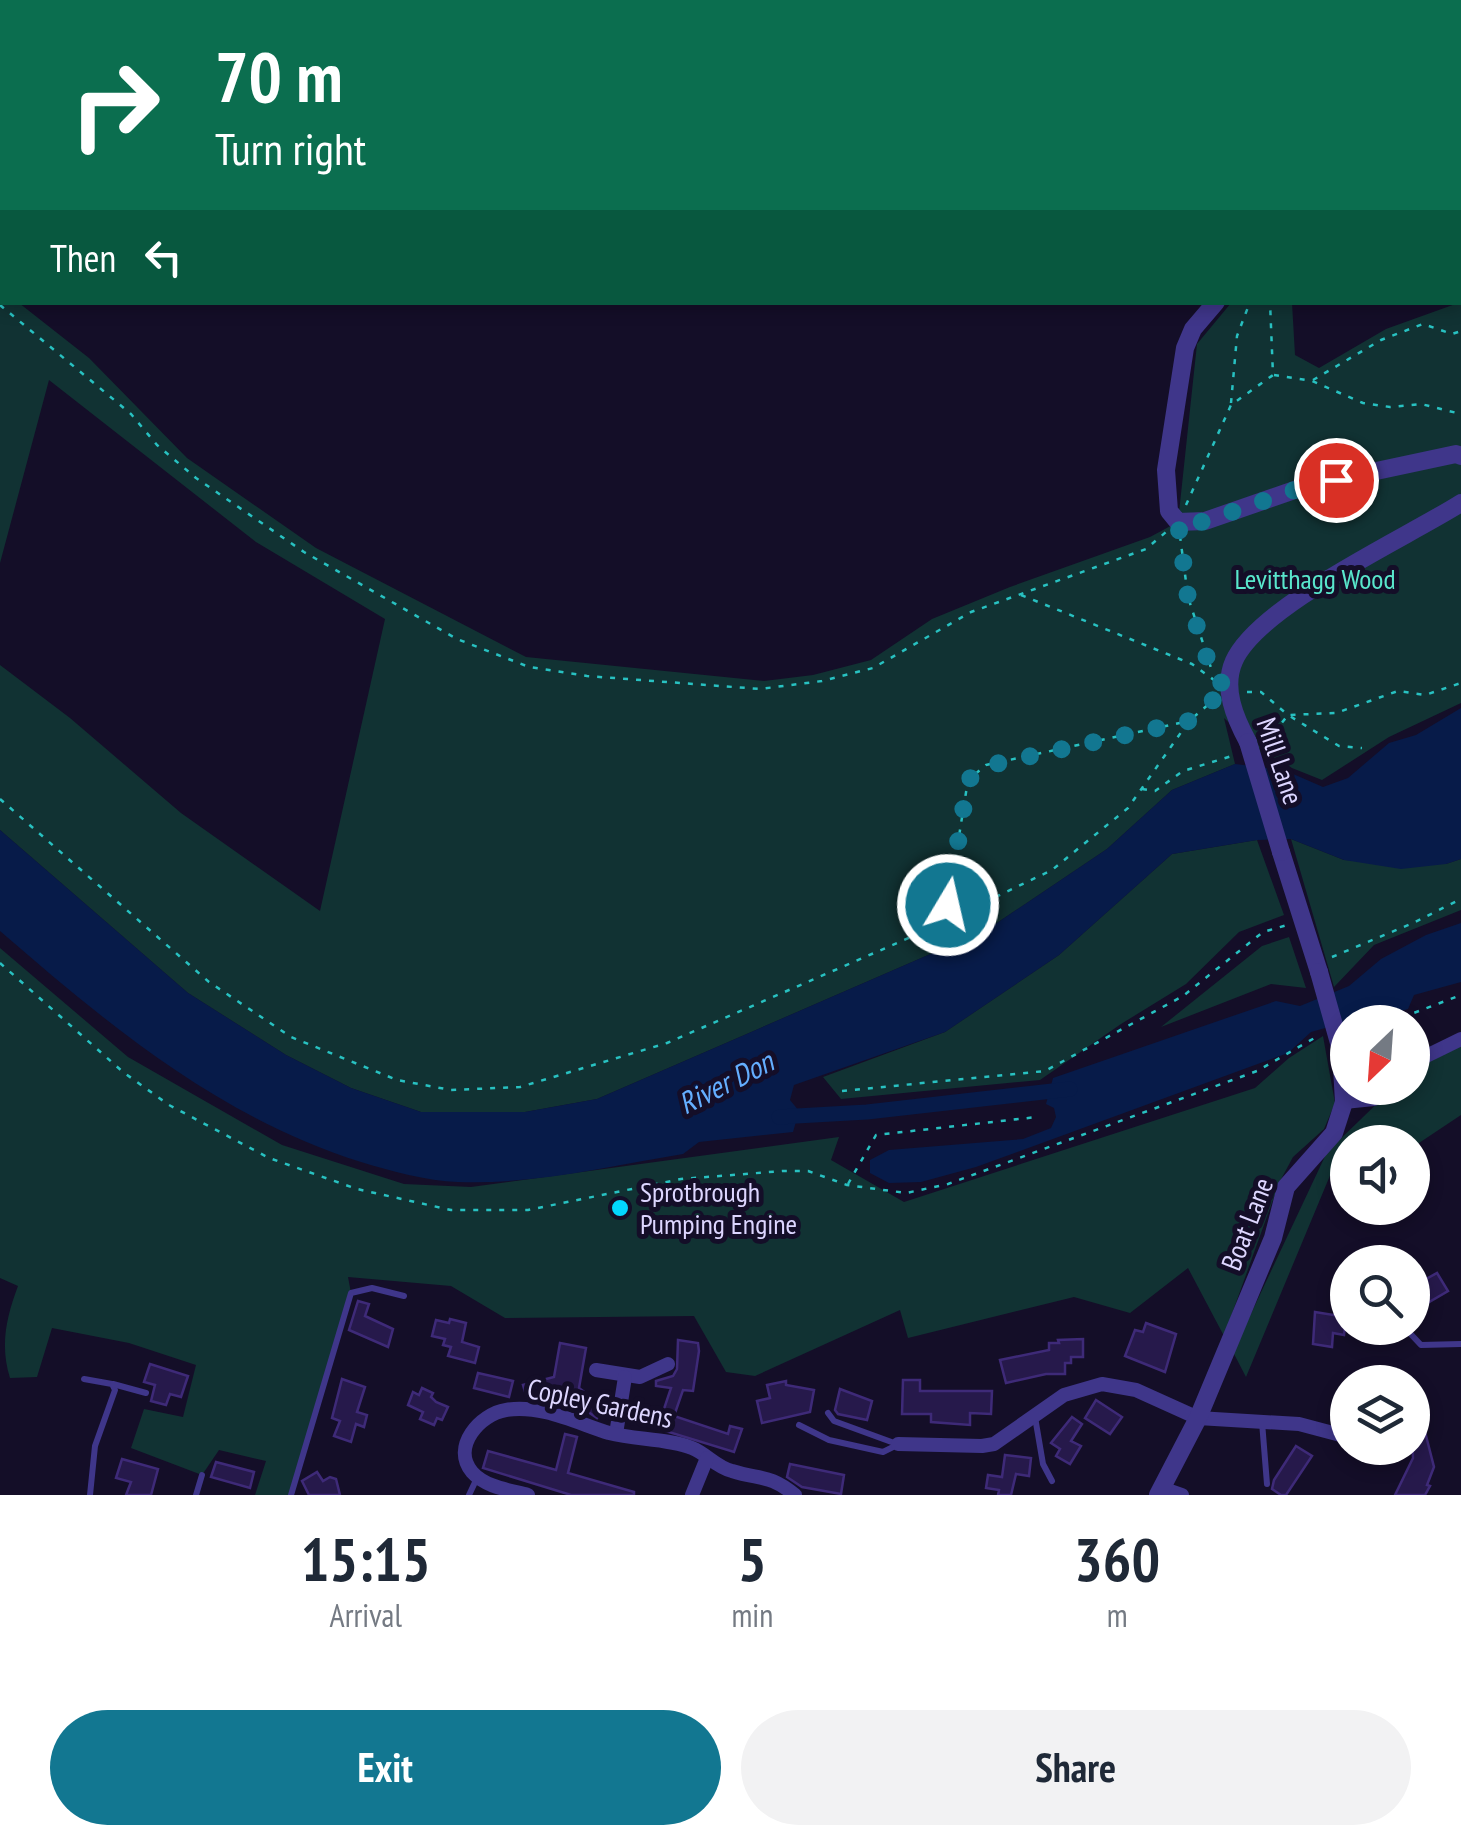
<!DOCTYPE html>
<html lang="en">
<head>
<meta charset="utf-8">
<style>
	:root { --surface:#fff; --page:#f2f2f3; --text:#1f2937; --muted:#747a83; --accent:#127791 }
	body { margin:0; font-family:"PT Sans Narrow",sans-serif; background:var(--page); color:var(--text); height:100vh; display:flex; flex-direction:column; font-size:38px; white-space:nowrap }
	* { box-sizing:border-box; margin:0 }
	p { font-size:32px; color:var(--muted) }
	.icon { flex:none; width:55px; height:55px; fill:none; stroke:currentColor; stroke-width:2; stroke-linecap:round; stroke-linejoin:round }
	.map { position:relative; height:1495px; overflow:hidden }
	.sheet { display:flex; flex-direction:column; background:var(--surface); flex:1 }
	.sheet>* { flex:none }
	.top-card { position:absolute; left:0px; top:0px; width:1462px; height:305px; box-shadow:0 5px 15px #0003; background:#0b6e4f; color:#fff; overflow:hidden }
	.needle { width:65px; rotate:205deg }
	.fabs { position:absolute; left:1330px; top:1005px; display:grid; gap:20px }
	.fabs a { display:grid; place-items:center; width:100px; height:100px; border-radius:50%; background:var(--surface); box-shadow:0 5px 15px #0003; font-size:50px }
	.pin { position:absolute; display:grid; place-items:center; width:85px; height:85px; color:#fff; margin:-42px; border:5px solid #fff; border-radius:50%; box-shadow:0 2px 10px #0007 }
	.me { position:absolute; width:110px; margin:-55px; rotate:9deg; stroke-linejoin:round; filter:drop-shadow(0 0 8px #0008) }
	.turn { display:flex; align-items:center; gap:35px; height:210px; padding:0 50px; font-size:45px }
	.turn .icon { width:130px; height:130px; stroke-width:2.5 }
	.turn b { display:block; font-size:70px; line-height:85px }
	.then { display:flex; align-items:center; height:95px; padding:0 50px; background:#0003; gap:20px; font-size:38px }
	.eta { display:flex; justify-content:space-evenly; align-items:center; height:170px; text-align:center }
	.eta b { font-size:60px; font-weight:700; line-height:70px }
	.button { display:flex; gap:20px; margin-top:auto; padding:20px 50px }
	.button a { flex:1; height:115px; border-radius:60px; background:var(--accent); color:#fff; font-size:40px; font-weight:700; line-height:115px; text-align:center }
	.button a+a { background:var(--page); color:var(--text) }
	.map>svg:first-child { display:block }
</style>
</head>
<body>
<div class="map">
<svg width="1461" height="1495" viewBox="0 0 1461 1495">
	<rect width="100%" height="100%" fill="#140e28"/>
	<g fill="#113233">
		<polygon points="0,287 2,302 19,303 89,358 187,458 316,548 526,657 764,681 813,675 871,660 932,619 1010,587 1150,537 1178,522 1197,344 1231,303 1292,303 1295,355 1319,368 1386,329 1461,302 1461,703 1389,737 1322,780 1267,758 1224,718 1235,764 1172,790 1107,849 988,929 597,1099 525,1112 421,1112 351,1088 286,1055 188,993 0,830 0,665 70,718 181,813 320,911 385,619 256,542 49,380 0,563"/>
		<polygon points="1291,839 1344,860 1446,864 1461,859 1461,910 1374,945 1334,987"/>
		<polygon points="1257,840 1284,915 1239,932 1186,984 1121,1024 1040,1080 841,1099 823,1077 945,1032 1059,955 1172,854"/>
		<polygon points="1289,937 1306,988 1271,984 1161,1027 1262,946"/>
		<path d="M0 948 128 1057 282 1145 404 1184 471 1187 839 1137 831 1160 904 1202 1255 1088 1289 1058 1323 1036 1335 1103 1324 1129 1293 1157 1279 1183 1224 1336 1188 1268 1130 1313 1074 1297 908 1338 900 1310 755 1376 726 1372 694 1316 505 1318 451 1286 348 1277 351 1293 291 1495H255L266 1461 219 1450 202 1475 131 1448 144 1409 183 1417 196 1365 129 1343 52 1328 37 1377 10 1378C0 1346 6 1318 18 1286L0 1278Z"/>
		<polygon points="1461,1044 1461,1115 1413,1147 1412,1142 1348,1142 1347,1156 1339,1154 1246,1377 1233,1352 1327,1152 1393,1088 1412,1088 1413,1068"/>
	</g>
	<g fill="#071b49">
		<path d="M1461 708V859L1446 864 1401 869 1344 860 1291 839 1257 840 1172 854 1059 955 945 1032 794 1085 790 1100 799 1111 793 1132 699 1142 683 1154C610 1166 533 1185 458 1182 426 1181 391 1171 361 1162 219 1117 111 1027 0 931V830L188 993 286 1055 351 1088 421 1112H525L597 1099 988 929 1107 849 1172 790 1235 764 1284 770 1323 787 1348 778 1389 743 1416 735Z"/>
		<polygon points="1461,923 1461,982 1414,995 1408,1009 1364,1022 1350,1021 1311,1032 1288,1053 976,1167 921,1182 889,1183 870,1173 870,1160 889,1150 1023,1139 1051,1128 1056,1117 1054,1108 1046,1104 1053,1078 1276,1001 1300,1006 1349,986 1381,959 1426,935"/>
	</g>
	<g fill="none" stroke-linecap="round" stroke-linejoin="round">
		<polyline stroke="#071b49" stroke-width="15" points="779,1117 867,1112 1070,1089"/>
	</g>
	<g fill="#26194b" stroke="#3e2a78" stroke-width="2.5">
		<polygon points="1437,1273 1448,1291 1412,1312 1412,1287"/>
		<polygon points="358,1301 369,1304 365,1316 393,1329 388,1347 349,1330"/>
		<polygon points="1315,1312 1346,1317 1344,1335 1333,1333 1332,1347 1313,1344"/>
		<polygon points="450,1319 466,1323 462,1342 479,1347 475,1363 448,1356 451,1347 443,1345 445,1339 432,1336 436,1320 449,1323"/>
		<polygon points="1146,1323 1176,1334 1165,1372 1125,1356 1135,1330 1143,1332"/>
		<polygon points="1083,1339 1083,1357 1071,1357 1071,1363 1065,1363 1065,1374 1046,1374 1006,1383 1000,1360 1049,1350 1049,1343 1059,1343 1058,1340"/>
		<polygon points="678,1340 698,1343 699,1351 693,1391 683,1390 674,1416 728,1434 730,1426 742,1429 734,1452 636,1422 640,1406 663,1412 671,1388 656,1386 656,1381 673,1376 677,1369"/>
		<polygon points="560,1343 586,1348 579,1388 605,1407 597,1418 572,1401 553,1397 541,1401 527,1399 523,1385 554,1377"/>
		<polygon points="150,1364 188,1376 181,1397 170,1394 166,1405 151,1401 155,1385 144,1382"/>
		<polygon points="478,1373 513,1381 509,1397 474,1388"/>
		<polygon points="342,1379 365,1387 357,1412 367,1415 364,1427 356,1424 351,1442 334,1436 340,1421 332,1418"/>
		<polygon points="903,1380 920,1380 920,1391 992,1391 991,1414 970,1413 970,1425 931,1422 931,1414 902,1414"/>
		<polygon points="786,1381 786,1385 814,1390 810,1412 762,1423 757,1401 770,1398 767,1385"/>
		<polygon points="422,1388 433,1393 431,1397 436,1402 448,1407 442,1420 437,1418 434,1425 420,1419 423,1412 408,1405 413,1392 419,1395"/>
		<polygon points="840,1389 872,1401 867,1420 838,1414 835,1410"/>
		<polygon points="1096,1400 1122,1417 1110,1434 1085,1418"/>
		<polygon points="1072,1417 1082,1424 1071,1441 1081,1446 1070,1464 1056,1456 1060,1449 1051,1443"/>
		<polygon points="1423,1424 1434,1467 1427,1485 1430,1486 1425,1495 1395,1495 1413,1458 1412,1427"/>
		<polygon points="565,1434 577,1437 568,1473 634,1492 634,1495 571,1495 483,1468 488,1451 556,1470"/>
		<polygon points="1296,1446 1312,1456 1286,1495 1281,1495 1272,1489 1274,1480"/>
		<polygon points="1005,1455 1031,1458 1029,1476 1016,1474 1011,1495 998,1495 999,1490 986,1488 988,1475 1002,1477"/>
		<polygon points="122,1459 158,1469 151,1495 126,1495 131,1482 116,1478"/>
		<polygon points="216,1462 254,1472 250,1488 211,1477"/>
		<polygon points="790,1464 844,1475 841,1494 802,1487 787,1477"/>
		<polygon points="317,1472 323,1481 330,1477 336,1479 340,1495 309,1495 302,1481"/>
	</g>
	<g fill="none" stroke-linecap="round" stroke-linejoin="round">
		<g stroke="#28c1c1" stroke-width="2.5" stroke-dasharray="5 8" stroke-linecap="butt">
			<polyline points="0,305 131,414 157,445 196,478 304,552 457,639 529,667 587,676 760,689 822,681 873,668 971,612 1146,549 1166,532"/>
			<polyline points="1274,375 1312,381 1363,403 1390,407 1421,404 1461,414"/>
			<polyline points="1313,380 1381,340 1423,324 1452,334 1461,331"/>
			<polyline points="1231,403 1237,336 1250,302"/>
			<polyline points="1186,505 1231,405 1273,375 1270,302"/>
			<polyline points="1180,536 1188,597 1213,674"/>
			<polyline points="1021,595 1192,664 1214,680"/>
			<polyline points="1247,692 1261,692 1288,715 1336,713 1398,691 1425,695 1461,683"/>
			<polyline points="1266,743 1288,715 1339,746 1362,748"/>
			<polyline points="1142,789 1155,791 1183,771 1235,755"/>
			<polyline points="0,799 209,982 291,1037 397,1080 451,1090 520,1087 667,1043 934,927 948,905 968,780 986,765 1189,721"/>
			<polyline points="937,925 1052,870 1128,808 1189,721 1216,698"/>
			<polyline points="1332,957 1413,923 1461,899"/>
			<polyline points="0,963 123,1072 169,1105 269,1158 357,1189 451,1210 528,1210 681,1179 783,1171 808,1171 847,1185 906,1193 948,1184 1257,1071 1318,1036"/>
			<polyline points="1390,1022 1461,995"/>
			<polyline points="842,1091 1045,1071 1183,996 1263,932 1287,925"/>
			<polyline points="848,1184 876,1135 1037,1117"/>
		</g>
		<g stroke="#3f368a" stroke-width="6">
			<polyline points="1405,1328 1421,1345 1461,1344"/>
			<polyline points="84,1379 112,1384 115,1390 95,1446 90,1495"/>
			<polyline points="113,1384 146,1393"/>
			<polyline points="828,1413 834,1421 897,1444"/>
			<polyline points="1035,1417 1043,1464 1052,1481"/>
			<polyline points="1262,1422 1267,1484"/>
			<polyline points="799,1425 829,1440 883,1452 897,1445"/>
			<polyline points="196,1495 202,1475"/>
			<polyline points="291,1495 351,1293 372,1288 404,1296"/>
			<polyline points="469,1495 477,1478"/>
		</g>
		<g stroke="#3f368a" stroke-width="14">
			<polyline points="1412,1063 1461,1039"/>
			<polyline points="1344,1102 1374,1099 1384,1088"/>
			<polyline points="596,1370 640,1377 668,1364"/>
			<polyline points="616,1434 625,1377"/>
			<polyline points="898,1444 982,1446 994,1444 1064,1395 1102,1384 1136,1390 1198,1418 1299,1424 1348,1437"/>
			<polyline points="1162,1488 1182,1495"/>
			<path d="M528 1495C509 1490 485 1487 472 1472 451 1447 480 1414 506 1410 540 1404 577 1423 609 1433 636 1440 667 1438 692 1448 707 1454 716 1467 732 1471 761 1480 769 1474 795 1495"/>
			<polyline points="692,1495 707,1458"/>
		</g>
		<g stroke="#3f368a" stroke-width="18">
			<polyline points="1307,2 1308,0"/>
			<polyline points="1216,302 1193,329 1185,348 1166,470 1169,511 1178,522 1205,521 1306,486 1456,454 1461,456"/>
			<path d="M1248 742C1235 718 1222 688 1234 661 1259 605 1406 538 1461 503"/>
			<polyline points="1281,852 1319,972"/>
			<polyline points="1158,1495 1198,1418 1273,1238 1286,1187 1334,1133 1344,1102 1341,1050"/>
		</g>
		<g stroke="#3f368a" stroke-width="18">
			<polyline points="1248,742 1281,852"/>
			<polyline points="1319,972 1341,1050"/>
		</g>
	</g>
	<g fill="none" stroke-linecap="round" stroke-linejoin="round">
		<polyline stroke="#127791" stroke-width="18" stroke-dasharray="0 32.4" points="948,905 968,780 986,766 1189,721 1220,694 1229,691 1228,685 1214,680 1188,598 1178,522 1189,524 1206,521 1306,486 1336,480"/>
	</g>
	<circle fill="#02d6ff" stroke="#140e28" stroke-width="4" cx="620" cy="1208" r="10"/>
	<g text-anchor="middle" stroke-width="10" stroke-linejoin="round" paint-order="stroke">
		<g font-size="28" fill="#59e7cc" stroke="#140e28">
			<text x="1315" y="589">Levitthagg Wood</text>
		</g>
		<g font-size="28" fill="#ddd6ff" stroke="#140e28">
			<text transform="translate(1280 761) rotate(71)" y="10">Mill Lane</text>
			<text transform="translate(1247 1224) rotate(-69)" y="10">Boat Lane</text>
			<text transform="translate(600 1403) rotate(12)" y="10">Copley Gardens</text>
		</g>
		<g font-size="28" fill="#ddd6ff" stroke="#140e28" text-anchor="start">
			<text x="640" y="1202">Sprotbrough<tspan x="640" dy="32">Pumping Engine</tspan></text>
		</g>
		<g font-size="30" font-style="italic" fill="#64aeff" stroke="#140e28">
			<text transform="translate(726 1083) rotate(-27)" y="10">River Don</text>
		</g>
	</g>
</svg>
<div class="fabs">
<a><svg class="needle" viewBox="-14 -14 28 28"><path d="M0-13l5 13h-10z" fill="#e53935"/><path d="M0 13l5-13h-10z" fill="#747a83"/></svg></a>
<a><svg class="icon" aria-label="sound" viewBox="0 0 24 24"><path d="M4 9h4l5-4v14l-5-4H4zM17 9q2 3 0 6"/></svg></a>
<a><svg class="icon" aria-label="search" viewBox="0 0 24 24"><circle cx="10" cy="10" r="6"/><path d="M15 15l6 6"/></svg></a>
<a><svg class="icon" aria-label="layers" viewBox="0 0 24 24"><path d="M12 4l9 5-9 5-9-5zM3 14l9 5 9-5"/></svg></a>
</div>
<div class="pin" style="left:1336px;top:480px;background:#d93025"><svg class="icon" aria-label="arrive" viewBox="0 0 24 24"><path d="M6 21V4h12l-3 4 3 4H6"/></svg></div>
<svg class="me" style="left:948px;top:905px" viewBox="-20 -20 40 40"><circle r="17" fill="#127791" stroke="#fff" stroke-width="3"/><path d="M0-11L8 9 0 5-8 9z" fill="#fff"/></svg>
<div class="top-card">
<div class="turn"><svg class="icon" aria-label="right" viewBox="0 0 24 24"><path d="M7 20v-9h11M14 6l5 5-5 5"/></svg><div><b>70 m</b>Turn right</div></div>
<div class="then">Then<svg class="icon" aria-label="left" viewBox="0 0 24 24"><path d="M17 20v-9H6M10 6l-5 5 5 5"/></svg></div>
</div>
</div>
<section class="sheet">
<div class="eta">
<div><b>15:15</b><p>Arrival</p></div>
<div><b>5</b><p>min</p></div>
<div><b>360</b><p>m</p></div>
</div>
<div class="button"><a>Exit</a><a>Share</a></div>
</section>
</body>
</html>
